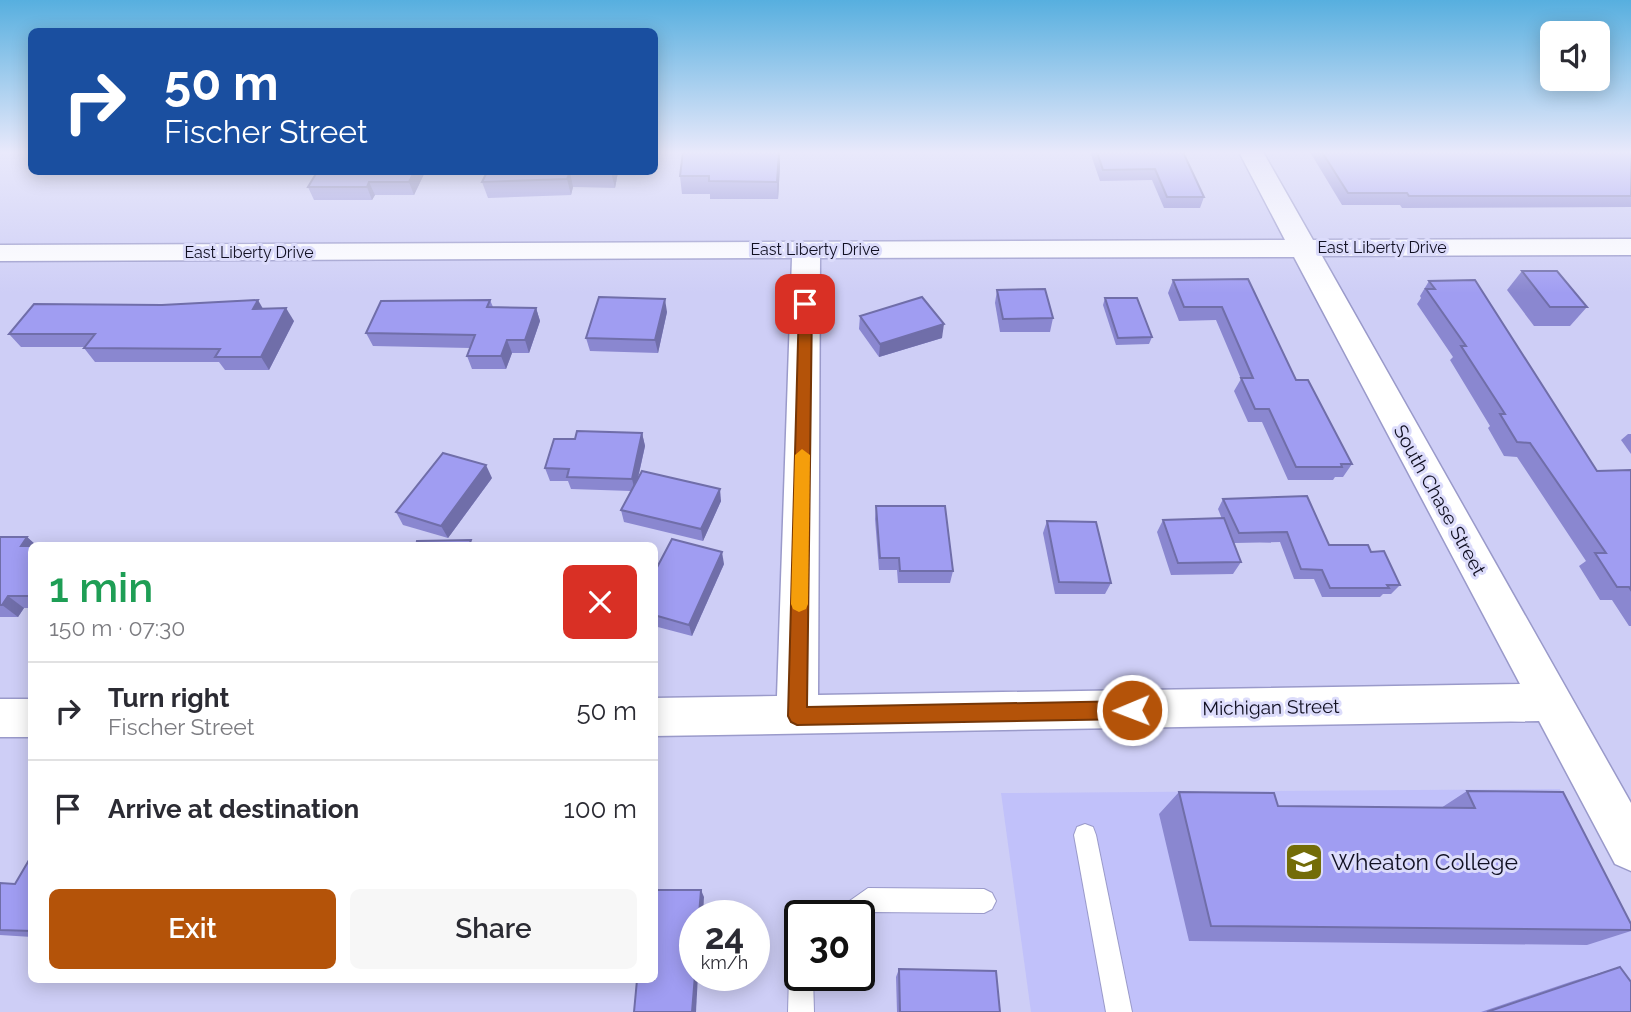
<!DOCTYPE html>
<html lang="en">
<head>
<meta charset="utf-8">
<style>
	:root { --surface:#fff; --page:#f7f7f7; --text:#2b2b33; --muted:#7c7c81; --line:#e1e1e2; --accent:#b45309 }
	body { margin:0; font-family:Raleway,sans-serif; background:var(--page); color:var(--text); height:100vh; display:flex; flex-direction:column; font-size:26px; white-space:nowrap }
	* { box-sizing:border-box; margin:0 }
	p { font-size:23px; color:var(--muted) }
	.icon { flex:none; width:38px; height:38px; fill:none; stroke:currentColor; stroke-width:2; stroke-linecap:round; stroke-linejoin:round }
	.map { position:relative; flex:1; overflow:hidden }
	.side { position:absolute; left:28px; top:542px; width:630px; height:441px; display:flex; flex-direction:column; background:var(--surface); border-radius:10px; box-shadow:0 4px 18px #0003 }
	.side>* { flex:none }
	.hud { position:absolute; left:28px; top:28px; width:630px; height:147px; border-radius:10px; box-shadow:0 4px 18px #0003; background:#1a4fa0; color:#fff; overflow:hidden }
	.buttons { position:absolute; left:1540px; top:21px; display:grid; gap:14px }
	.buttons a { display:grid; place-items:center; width:70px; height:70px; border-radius:10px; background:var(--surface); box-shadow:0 4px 18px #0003; font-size:35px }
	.speed { position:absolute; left:679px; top:900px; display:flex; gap:14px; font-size:35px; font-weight:700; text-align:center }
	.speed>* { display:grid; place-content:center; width:91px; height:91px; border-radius:50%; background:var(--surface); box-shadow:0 4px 18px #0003; line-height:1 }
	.speed small { font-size:18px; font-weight:400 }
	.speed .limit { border:4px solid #111; border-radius:10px; background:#fff; color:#111 }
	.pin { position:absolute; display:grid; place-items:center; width:60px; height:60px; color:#fff; margin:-30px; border-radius:14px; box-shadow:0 4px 10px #0006 }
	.me { position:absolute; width:77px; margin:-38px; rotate:269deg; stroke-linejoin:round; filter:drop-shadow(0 0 5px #0008) }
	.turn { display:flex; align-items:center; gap:24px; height:147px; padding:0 21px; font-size:32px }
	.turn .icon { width:91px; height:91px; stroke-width:2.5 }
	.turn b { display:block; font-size:49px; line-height:60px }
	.round { display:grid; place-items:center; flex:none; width:74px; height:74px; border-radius:10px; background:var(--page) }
	.headline { display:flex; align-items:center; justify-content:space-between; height:119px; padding:0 21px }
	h1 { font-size:42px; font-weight:600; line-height:52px; color:#1e9e55 }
	.action { display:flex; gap:14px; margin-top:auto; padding:14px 21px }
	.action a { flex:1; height:80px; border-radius:10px; background:var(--accent); color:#fff; font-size:28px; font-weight:600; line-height:80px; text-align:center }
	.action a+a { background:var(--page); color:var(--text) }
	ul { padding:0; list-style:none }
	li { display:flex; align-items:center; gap:21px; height:98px; padding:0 21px; border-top:2px solid var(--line) }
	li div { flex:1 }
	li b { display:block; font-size:26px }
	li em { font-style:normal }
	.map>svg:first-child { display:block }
</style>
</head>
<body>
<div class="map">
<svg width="1631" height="1012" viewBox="0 0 1631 1012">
	<rect width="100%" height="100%" fill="#cecef6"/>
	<polygon fill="#c1c1fa" points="1560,789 1631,930 1631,1012 1031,1012 1001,793"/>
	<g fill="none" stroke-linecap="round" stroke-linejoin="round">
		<defs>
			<g id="lane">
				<polygon points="1085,824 1093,827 1096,835 1132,1012 1106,1012 1074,835 1077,827"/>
				<polygon points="868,888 984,889 992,893 996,901 992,909 984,913 872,912 859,922 859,915 837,915 841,907"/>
				<polygon points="800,963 800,975 813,975 814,1012 788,1012 789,975 792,966"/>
			</g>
			<g id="street">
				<path d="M1239 152H1263L1313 240 1631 239V255L1322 256 1631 803V871L1615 864 1539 721 654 736V698L777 696 792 258 0 261V245L1285 240ZM1294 257 1520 684 818 695 820 258Z"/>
				<rect x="0" y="699" width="32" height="38"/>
			</g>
		</defs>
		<use href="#lane" stroke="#9a9aca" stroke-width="2"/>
		<use href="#street" stroke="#9a9aca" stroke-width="3"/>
		<use href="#lane" fill="#fff" fill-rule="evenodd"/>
		<use href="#street" fill="#fff" fill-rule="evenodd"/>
	</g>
	<g fill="#8a87d0">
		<polygon points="1090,152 1183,152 1204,197 1200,208 1164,208 1152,180 1100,181"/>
		<polygon points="1310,152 1631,152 1631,207 1402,208 1400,205 1342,205"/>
		<polygon points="780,166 778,199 710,199 710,194 682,194 680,176"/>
		<polygon points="317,172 425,172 414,195 375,195 372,200 314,200 308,187"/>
		<polygon points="487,172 618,172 615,188 573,187 571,195 488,198 482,182"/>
		<polygon points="1522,271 1587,307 1570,326 1534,326 1507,290"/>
		<polygon points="1248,279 1296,380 1352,464 1343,477 1335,477 1333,480 1288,480 1262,422 1248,422 1234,391 1241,379 1216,320 1179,321 1168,293 1173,280"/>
		<polygon points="1429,281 1597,471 1631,470 1631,626 1629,626 1612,600 1600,600 1579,566 1586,561 1517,457 1504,456 1488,428 1490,426 1450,360 1453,357 1417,304 1421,298 1420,296"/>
		<polygon points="997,290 1053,318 1050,332 1000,332 995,303"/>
		<polygon points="1105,298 1152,337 1149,344 1116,345 1103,305"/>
		<polygon points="490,300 493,307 536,308 540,321 529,353 512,353 506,369 472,369 467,356 470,348 373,346 366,333"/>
		<polygon points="263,309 294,321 269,370 225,370 219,362 95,362 84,348 85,347 21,347 9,334"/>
		<polygon points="667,312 658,353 590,351 586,338"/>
		<polygon points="860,316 942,338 879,357 859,329"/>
		<polygon points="642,433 645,446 638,478 721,501 703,541 624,522 621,510 631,491 571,489 568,481 550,481 545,468 575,439"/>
		<polygon points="1628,434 1631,434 1631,454 1621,440"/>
		<polygon points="492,478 448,538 403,525 396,512"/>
		<polygon points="1223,499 1329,545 1371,552 1400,585 1391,594 1383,594 1380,597 1322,597 1314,579 1294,579 1280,542 1234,543 1241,562 1233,574 1171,575 1157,532 1163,520 1222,519 1218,509"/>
		<polygon points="876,506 953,571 950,583 898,583 897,570 879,570 875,519"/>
		<polygon points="1047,521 1111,583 1105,594 1055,594 1043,533"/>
		<polygon points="0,537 27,537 37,546 32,546 32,608 24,608 18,617 0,617"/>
		<polygon points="724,564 692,636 654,626 654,573"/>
		<polygon points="1467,791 1631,924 1631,931 1587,945 1189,941 1159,814 1179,792 1278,806 1441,808"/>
		<polygon points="32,855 32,937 0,935 0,883 15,884"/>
		<polygon points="1620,967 1631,1012 1481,1012 1573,981"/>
		<polygon points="899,969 1000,1012 897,1012 896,977"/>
	</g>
	<g fill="#706ea9">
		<polygon points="780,152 780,166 778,199 777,182"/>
		<polygon points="414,172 425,172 414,195 409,182"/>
		<polygon points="570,172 573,187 571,195 567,179"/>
		<polygon points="611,172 618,172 615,188"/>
		<polygon points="369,182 375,195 372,200 367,187"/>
		<polygon points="665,299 667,312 658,353 655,340"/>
		<polygon points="258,300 266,314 253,309"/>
		<polygon points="286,308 294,321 269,370 261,357"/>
		<polygon points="536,308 540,321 529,353 525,340"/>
		<polygon points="944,324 942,338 879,357 880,344"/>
		<polygon points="507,340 512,353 506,369 501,356"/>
		<polygon points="642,433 645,446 635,491 632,479"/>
		<polygon points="486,465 492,478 448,538 441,526"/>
		<polygon points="720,489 721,501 703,541 701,529"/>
		<polygon points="27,537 37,546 21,546"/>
		<polygon points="722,552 724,564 692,636 689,625"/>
		<polygon points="8,596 24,608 18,617 2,605"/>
		<polygon points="701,890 704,897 703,915 699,915"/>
		<polygon points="695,975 698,975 696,1012 692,1012"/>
	</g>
	<g fill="#a09df2" stroke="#706ea9" stroke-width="2">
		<polygon points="683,152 779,152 777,182 709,181 709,176 680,176"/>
		<polygon points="1097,152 1183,152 1204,197 1167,197 1155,169 1103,170"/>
		<polygon points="1322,152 1631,152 1631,196 1409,196 1407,193 1348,193"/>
		<polygon points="317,172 414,172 409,182 369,182 367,187 308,187"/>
		<polygon points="487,172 570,172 567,179 482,182"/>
		<polygon points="1522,271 1557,271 1587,307 1550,307"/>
		<polygon points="1248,279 1296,380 1308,380 1352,464 1341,464 1342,467 1296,467 1269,409 1255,409 1241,378 1253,378 1222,307 1184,307 1173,280"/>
		<polygon points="1475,280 1597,471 1631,470 1631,590 1629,587 1617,587 1595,553 1606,553 1530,443 1517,442 1500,414 1505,414 1461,346 1466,346 1426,289 1435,289 1429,281"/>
		<polygon points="1045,289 1053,318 1003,319 997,290"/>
		<polygon points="599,297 665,299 655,340 586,338"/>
		<polygon points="922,297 944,324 880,344 860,316"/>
		<polygon points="1105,298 1137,298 1152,337 1118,338"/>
		<polygon points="258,300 253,309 286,308 261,357 215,357 220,349 84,348 95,334 9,334 34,304 162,305"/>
		<polygon points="490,300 487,307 536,308 525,340 507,340 501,356 467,356 475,335 366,333 381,301"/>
		<polygon points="577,431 642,433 632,479 567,477 569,469 545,468 554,439 575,439"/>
		<polygon points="443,453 486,465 441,526 396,512"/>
		<polygon points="642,471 720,489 701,529 621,510"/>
		<polygon points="1307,496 1329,545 1368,545 1371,552 1384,551 1400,585 1387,585 1389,588 1330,588 1322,570 1301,569 1287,532 1239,533 1223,499"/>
		<polygon points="876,506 945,506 953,571 900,571 899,558 880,558"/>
		<polygon points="1224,518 1241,562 1178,563 1163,520"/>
		<polygon points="1047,521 1096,522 1111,583 1059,582"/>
		<polygon points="0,537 27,537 21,546 32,546 32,596 8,596 2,605 0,605"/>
		<polygon points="672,539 722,552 689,625 654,615 654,573"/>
		<polygon points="471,540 469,546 416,546 417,541"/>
		<polygon points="1467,791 1563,792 1631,924 1631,930 1211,926 1179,792 1274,793 1278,806 1475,808"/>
		<polygon points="32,855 32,931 0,930 0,883 15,884"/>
		<polygon points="654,890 701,890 699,915 695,915 695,975 692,1012 634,1012 637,980 654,980"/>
		<polygon points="1620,967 1631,982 1631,1012 1487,1012"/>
		<polygon points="899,969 996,971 1000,1012 900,1012"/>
	</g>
	<linearGradient id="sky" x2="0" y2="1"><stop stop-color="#57afdf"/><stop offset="0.52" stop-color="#e9e9fb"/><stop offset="1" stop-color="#e9e9fb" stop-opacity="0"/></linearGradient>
	<rect width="1631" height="293" fill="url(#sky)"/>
	<polygon fill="#b45309" stroke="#753606" stroke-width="2" points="805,300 812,304 807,707 1132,701 1139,704 1141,710 1139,716 1132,719 797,725 791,722 788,716 799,304"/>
	<polygon fill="#f59e0b" points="802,449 810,455 808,604 806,609 799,612 793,609 791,604 795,455"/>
	<defs>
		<symbol id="university-square" viewBox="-11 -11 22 22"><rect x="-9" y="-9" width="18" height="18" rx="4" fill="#736c08" stroke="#dcdcfb"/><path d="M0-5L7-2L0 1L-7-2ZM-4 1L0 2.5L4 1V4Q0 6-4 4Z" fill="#fff"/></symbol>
	</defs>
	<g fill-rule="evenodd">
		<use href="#university-square" x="1282" y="840" width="44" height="44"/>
	</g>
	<g text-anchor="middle" stroke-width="6" stroke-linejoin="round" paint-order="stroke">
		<g font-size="16" fill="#111022" stroke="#dcdcfb">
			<text x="1382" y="253">East Liberty Drive</text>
			<text x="815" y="255">East Liberty Drive</text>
			<text x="249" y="258">East Liberty Drive</text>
		</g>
		<g font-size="19" fill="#111022" stroke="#dcdcfb">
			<text transform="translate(1440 500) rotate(61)" y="7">South Chase Street</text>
			<text transform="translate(1271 707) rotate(-1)" y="7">Michigan Street</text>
		</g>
		<g font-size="23" fill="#111022" stroke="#dcdcfb" text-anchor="start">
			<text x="1331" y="870">Wheaton College</text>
		</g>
	</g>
</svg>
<div class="buttons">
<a><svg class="icon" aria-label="sound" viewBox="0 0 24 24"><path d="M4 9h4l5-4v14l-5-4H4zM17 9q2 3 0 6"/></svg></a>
</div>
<div class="speed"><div>24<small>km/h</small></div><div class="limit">30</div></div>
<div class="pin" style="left:805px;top:304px;background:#d93025"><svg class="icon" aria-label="arrive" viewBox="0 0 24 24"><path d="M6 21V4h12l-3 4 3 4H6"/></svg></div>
<svg class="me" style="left:1132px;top:710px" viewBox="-20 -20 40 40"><circle r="17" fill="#b45309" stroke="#fff" stroke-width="3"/><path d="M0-11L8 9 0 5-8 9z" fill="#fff"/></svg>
<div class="hud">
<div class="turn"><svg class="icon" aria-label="right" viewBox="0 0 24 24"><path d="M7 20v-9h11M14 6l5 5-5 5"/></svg><div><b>50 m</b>Fischer Street</div></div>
</div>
<section class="side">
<div class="headline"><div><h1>1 min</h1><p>150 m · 07:30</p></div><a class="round" style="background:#d93025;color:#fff"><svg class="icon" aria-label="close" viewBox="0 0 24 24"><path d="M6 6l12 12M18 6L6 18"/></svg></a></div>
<ul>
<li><svg class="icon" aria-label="right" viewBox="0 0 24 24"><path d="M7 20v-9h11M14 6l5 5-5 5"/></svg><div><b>Turn right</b><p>Fischer Street</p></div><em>50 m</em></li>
<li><svg class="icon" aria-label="arrive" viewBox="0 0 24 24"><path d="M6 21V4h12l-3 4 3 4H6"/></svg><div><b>Arrive at destination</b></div><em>100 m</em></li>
</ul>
<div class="action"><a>Exit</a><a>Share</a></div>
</section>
</div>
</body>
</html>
